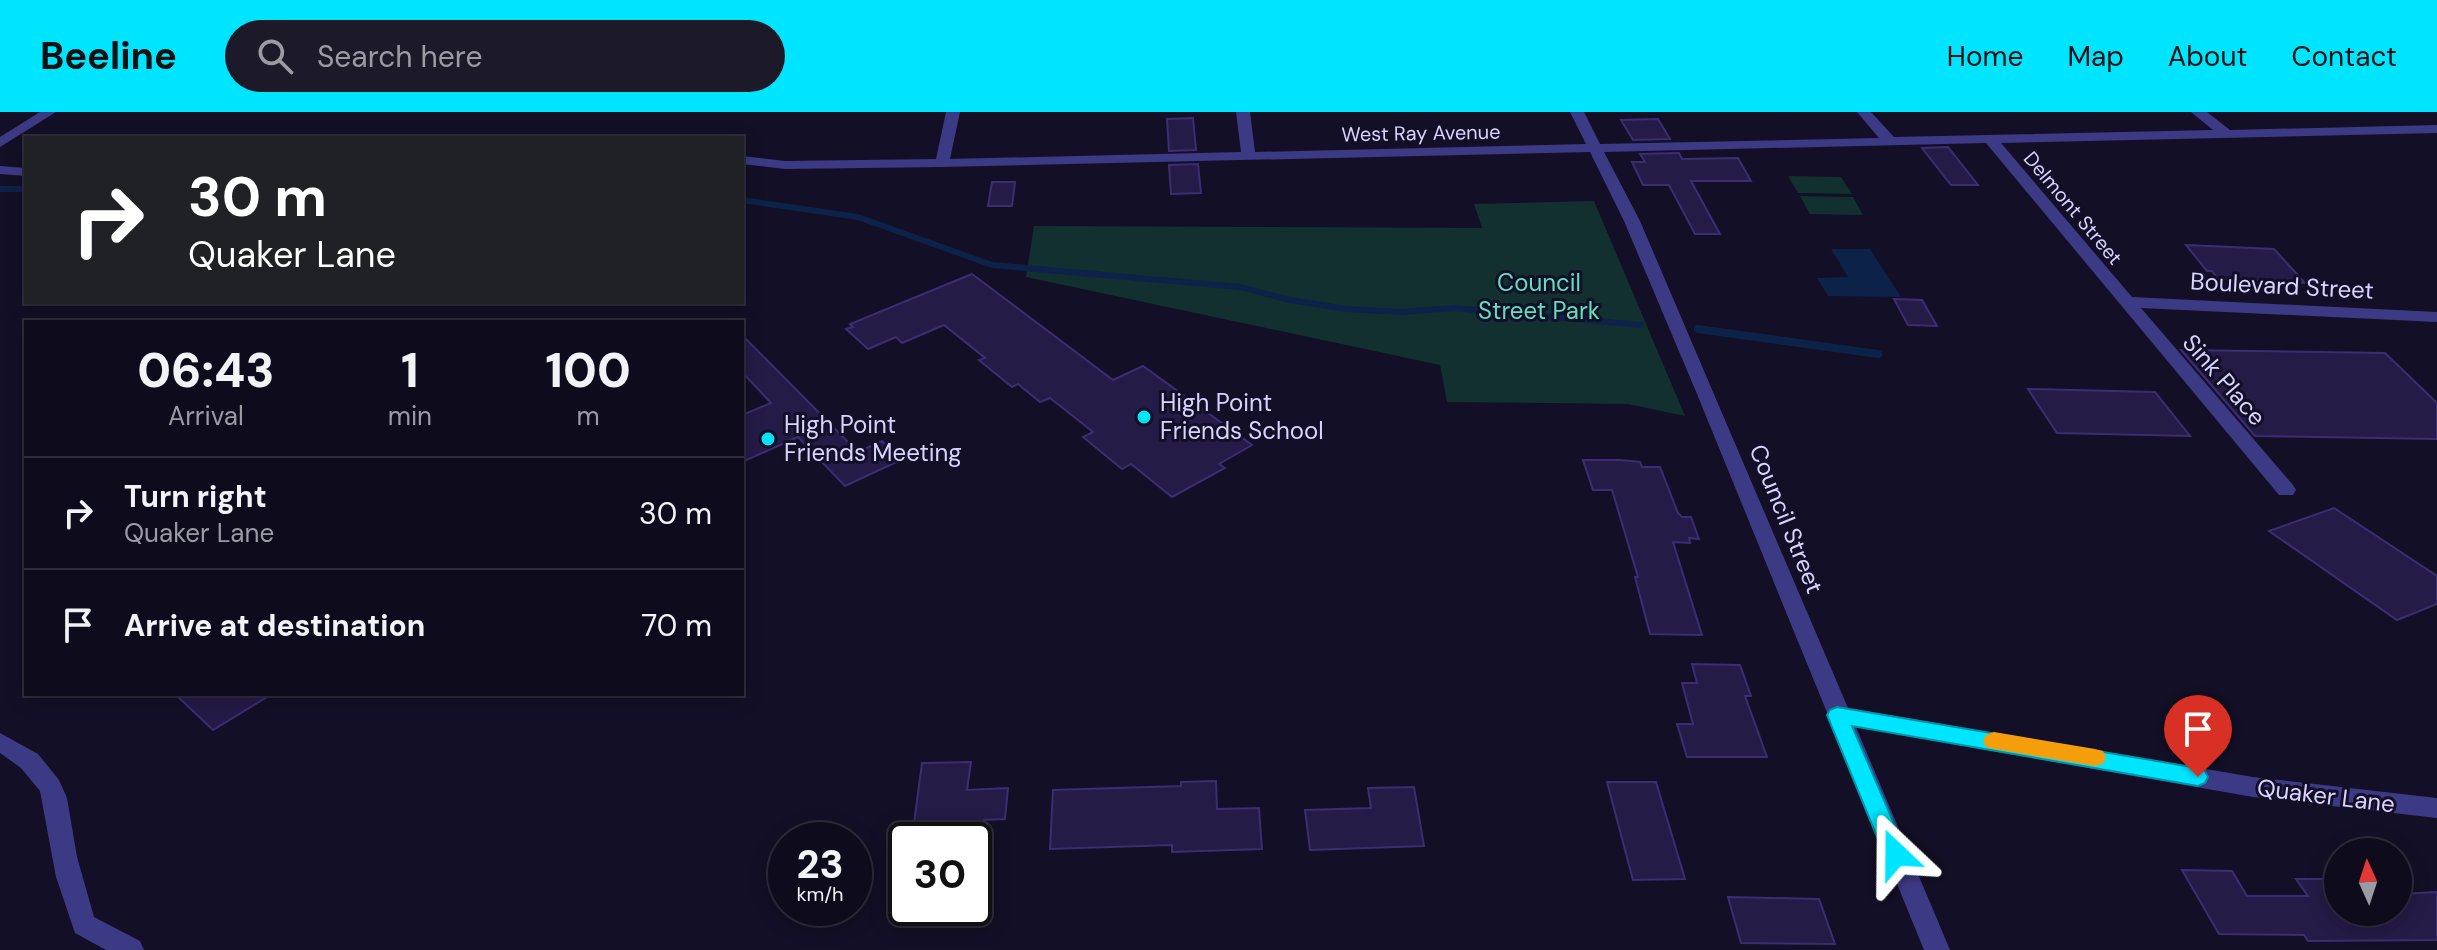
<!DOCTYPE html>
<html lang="en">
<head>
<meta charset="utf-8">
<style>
	:root { --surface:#0e0b1c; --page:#1c1929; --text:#f1f3f6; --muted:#9b9ba3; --line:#2e2b3b; --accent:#00e5ff }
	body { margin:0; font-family:"DM Sans",sans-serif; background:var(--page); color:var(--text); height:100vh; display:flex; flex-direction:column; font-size:30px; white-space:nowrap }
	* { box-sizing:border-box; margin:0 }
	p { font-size:26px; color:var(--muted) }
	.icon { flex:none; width:44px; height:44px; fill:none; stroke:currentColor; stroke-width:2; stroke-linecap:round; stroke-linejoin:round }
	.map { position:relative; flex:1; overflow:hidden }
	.drawer { position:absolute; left:24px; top:208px; width:720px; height:376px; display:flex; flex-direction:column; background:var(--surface); border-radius:0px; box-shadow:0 4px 20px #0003,0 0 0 2px var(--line) }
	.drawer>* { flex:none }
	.hud { position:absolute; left:24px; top:24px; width:720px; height:168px; border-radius:0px; box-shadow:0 4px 20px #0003,0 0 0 2px var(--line); background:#202124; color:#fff; overflow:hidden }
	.needle { width:52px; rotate:357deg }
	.buttons { position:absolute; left:2324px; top:726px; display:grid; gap:16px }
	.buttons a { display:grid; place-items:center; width:88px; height:88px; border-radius:50%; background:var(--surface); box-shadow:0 4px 20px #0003,0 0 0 2px var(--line); font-size:40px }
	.speed { position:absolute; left:768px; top:710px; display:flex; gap:16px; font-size:40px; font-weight:700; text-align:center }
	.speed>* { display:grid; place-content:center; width:104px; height:104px; border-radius:50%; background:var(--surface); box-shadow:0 4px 20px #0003,0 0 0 2px var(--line); line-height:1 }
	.speed small { font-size:20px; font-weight:400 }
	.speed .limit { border:4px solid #111; border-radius:12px; background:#fff; color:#111 }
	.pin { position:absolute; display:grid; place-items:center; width:68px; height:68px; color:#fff; margin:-82px -34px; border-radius:50% 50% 50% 0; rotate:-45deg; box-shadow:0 0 8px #0007 }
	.pin .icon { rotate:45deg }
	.me { position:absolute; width:88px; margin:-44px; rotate:337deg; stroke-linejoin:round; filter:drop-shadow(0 0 6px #0008) }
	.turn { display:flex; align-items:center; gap:28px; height:168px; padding:0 32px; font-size:36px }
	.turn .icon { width:104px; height:104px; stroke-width:2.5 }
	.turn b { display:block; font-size:56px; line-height:68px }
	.eta { display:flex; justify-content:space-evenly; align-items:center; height:136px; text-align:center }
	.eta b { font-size:48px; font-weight:800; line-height:56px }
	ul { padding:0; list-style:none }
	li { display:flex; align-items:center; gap:24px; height:112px; padding:0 32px; border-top:2px solid var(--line) }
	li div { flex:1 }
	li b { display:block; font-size:30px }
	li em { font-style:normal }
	header { display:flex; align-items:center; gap:48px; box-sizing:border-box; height:112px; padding:0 40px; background:var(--accent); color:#111 }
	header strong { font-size:38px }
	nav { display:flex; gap:44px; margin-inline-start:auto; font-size:28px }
	.search { width:560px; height:72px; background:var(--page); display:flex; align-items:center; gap:20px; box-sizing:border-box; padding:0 28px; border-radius:44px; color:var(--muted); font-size:30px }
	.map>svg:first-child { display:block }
</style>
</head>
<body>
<header>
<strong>Beeline</strong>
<div class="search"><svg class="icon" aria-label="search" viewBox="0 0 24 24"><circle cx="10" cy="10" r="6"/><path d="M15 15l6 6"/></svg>Search here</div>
<nav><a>Home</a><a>Map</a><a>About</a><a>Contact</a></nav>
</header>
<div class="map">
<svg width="2437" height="838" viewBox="0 0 2437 838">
	<rect width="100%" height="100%" fill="#130f26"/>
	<g fill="#12302f">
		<polygon points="1788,64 1841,65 1852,82 1798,81"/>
		<polygon points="1800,84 1853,85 1863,103 1810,102"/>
		<polygon points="1594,89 1685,304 1628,292 1447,290 1440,253 1026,165 1034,114 1482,116 1474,92"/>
	</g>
	<polygon fill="#0c2248" points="1831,137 1870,137 1901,185 1828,184 1817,166 1848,165"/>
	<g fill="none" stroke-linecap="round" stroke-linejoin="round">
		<g stroke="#0c2248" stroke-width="6">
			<polyline points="0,77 26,77"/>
			<polyline points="742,88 858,105 992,153 1240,175 1290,188 1346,197 1402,200 1454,196 1641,213"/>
			<polyline points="1698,217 1713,219"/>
		</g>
		<polyline stroke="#0c2248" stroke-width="8" points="1698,217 1878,242"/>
	</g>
	<g fill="#241b47" stroke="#3b2d73" stroke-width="2">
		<polygon points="1193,6 1196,38 1169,39 1167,7"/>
		<polygon points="1658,7 1670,27 1633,28 1621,8"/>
		<polygon points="1948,35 1978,73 1951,73 1922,36"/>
		<polygon points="1679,41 1682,47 1738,46 1751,69 1691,69 1720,122 1695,122 1669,73 1643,73 1632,50 1645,50 1640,42"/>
		<polygon points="1198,52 1201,81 1171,82 1169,53"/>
		<polygon points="992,70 1015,70 1012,94 988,94"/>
		<polygon points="2186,133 2274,137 2305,171 2218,167 2212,159 2207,159"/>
		<polygon points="972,162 1113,268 1143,254 1252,333 1219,352 1225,356 1172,385 1131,352 1122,357 1083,325 1093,320 1050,286 1040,290 1018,272 1012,275 979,248 985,246 944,213 902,231 896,225 868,237 846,217 853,215 850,212"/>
		<polygon points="1894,187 1922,188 1937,214 1908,213"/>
		<polygon points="742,223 858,340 882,329 901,348 845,374 798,325 742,350 742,303 771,291 742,260"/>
		<polygon points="2181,238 2385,241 2437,291 2437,327 2255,324"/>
		<polygon points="2028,277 2155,280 2190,324 2057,321"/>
		<polygon points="1583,348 1620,348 1640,350 1642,355 1660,355 1678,401 1682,405 1691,405 1699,427 1689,426 1690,431 1673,430 1702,523 1650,522 1635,465 1638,465 1612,378 1593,378"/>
		<polygon points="2334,396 2437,464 2437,492 2397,508 2269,419"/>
		<polygon points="1692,552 1740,553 1751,584 1745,584 1767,645 1687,645 1677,612 1693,612 1682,571 1697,571"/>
		<polygon points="175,582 272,582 213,618"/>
		<polygon points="971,650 967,678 1008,676 1005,707 984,708 982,724 958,725 959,709 914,711 922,651"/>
		<polygon points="1216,669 1217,697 1259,696 1262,737 1172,740 1172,733 1050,737 1053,678 1181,674 1181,670"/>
		<polygon points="1607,670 1656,670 1685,767 1633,768"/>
		<polygon points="1414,675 1424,734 1310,738 1305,698 1371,696 1368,676"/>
		<polygon points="2182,758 2232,759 2247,784 2308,784 2296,767 2338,767 2338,800 2398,800 2398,782 2437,780 2437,828 2308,829 2304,823 2219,822"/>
		<polygon points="1728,785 1819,787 1835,832 1741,831"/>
	</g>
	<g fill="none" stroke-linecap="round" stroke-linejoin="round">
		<g fill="#3d3a85" fill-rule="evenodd">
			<polygon points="946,0 960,0 950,47 1241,40 1236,0 1250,0 1255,40 1586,32 1570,0 1584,0 1600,32 1879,26 1857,0 1871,0 1894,25 2213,18 2191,0 2207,0 2230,18 2437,13 2437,21 2001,31 2132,185 2437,200 2437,210 2141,196 2293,373 2296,378 2293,383 2279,383 1986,31 1604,40 1640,109 1848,596 2253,665 2437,686 2437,706 2253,685 1856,615 1950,838 1924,838 1697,282 1624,109 1590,40 942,55 785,57 742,52 742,44 785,49 936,47"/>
			<polygon points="500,22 588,22 595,26 493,26"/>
			<polygon points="0,54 26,56 26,64 0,62"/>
			<polygon points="0,621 38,642 59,668 67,686 77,745 94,805 140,829 144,838 106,838 75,821 56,765 40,679 21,656 0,641"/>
		</g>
		<polygon fill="#3d3a85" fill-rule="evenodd" points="40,0 56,0 0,35 0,25"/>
	</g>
	<polygon fill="#00e5ff" stroke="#0095a6" stroke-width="2" points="1837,595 2198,656 2205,659 2208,665 2205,671 2198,674 1852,614 1907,742 1904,749 1896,752 1888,749 1884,742 1827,603 1830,598"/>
	<polygon fill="#f59e0b" points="1994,620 2095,637 2103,639 2106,645 2103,652 2095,654 1994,637 1986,635 1983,629 1986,623"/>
	<g fill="#00e5ff" stroke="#130f26" stroke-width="3">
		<circle cx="1144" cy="305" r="8"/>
		<circle cx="768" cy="327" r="8"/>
	</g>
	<g text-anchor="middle" stroke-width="6" stroke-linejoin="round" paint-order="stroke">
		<g font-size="20" fill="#d9d4ff" stroke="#130f26">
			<text transform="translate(1421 21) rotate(-1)" y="7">West Ray Avenue</text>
			<text transform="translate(2073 96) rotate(50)" y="7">Delmont Street</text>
		</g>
		<g font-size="24" fill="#5fe0c0" stroke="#130f26">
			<text x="1539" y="179">Council<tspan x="1539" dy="28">Street Park</tspan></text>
		</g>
		<g font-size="24" fill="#d9d4ff" stroke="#130f26">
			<text transform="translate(2282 174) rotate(3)" y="8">Boulevard Street</text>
			<text transform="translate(2224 268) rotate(49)" y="8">Sink Place</text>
			<text transform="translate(1786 407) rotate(68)" y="8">Council Street</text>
			<text transform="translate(2326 684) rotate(7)" y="8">Quaker Lane</text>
		</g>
		<g font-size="24" fill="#d9d4ff" stroke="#130f26" text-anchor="start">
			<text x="1160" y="299">High Point<tspan x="1160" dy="28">Friends School</tspan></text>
			<text x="784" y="321">High Point<tspan x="784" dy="28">Friends Meeting</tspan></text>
		</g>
	</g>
</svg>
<div class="buttons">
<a><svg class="needle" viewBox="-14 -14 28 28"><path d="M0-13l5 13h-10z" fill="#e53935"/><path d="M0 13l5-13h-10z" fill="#9b9ba3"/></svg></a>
</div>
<div class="speed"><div>23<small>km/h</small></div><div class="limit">30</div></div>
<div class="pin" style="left:2198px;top:665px;background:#d93025"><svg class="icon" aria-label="arrive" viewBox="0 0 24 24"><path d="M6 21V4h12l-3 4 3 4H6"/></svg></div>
<svg class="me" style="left:1896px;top:742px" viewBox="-20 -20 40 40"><path d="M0-17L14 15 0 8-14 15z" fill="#00e5ff" stroke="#fff" stroke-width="4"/></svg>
<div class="hud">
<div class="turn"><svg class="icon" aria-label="right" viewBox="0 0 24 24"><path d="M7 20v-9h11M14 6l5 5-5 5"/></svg><div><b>30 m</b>Quaker Lane</div></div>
</div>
<section class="drawer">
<div class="eta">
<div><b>06:43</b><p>Arrival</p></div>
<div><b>1</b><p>min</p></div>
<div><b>100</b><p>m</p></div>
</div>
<ul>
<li><svg class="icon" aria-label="right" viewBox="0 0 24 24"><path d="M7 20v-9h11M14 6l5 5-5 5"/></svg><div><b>Turn right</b><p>Quaker Lane</p></div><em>30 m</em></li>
<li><svg class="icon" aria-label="arrive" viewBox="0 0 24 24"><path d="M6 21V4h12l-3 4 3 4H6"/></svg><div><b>Arrive at destination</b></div><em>70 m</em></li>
</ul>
</section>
</div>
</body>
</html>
